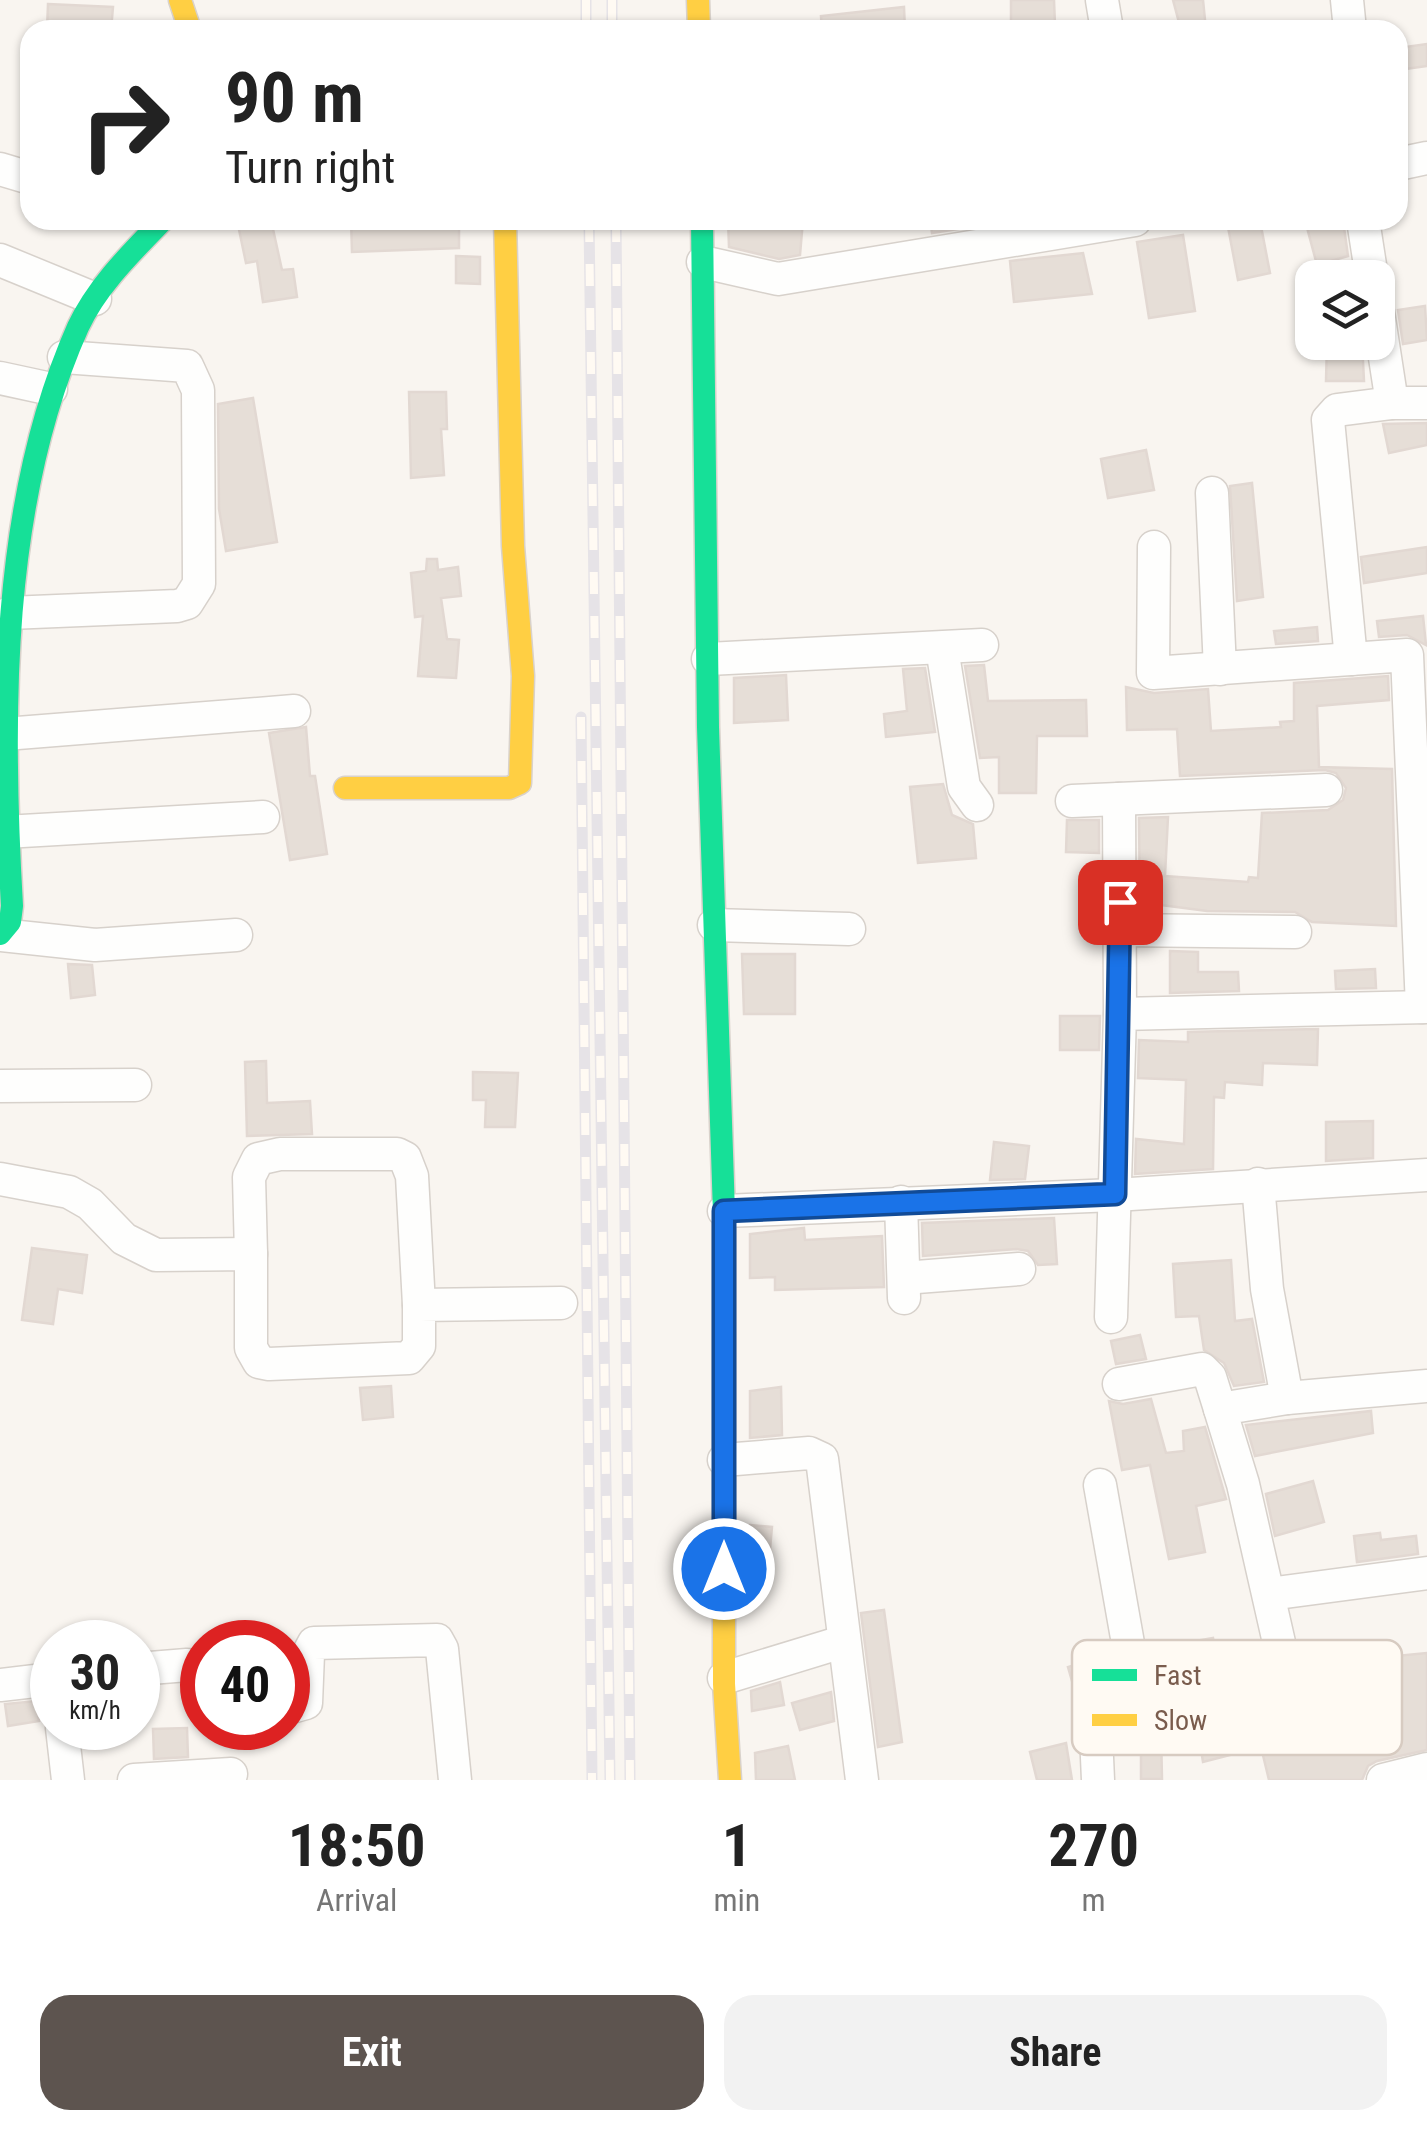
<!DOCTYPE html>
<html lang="en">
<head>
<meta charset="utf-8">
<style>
	:root { --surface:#fff; --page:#f2f2f2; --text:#222; --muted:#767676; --accent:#5d544f }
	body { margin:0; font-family:"Roboto Condensed",sans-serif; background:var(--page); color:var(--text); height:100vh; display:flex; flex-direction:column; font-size:38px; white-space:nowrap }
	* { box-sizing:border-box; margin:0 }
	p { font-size:32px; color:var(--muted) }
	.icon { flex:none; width:55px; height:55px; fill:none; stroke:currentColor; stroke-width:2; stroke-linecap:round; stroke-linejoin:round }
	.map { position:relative; height:1780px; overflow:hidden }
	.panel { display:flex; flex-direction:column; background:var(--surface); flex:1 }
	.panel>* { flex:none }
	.guide { position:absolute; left:20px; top:20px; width:1388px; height:210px; border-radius:30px; box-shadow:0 2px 8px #0004; background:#fff; color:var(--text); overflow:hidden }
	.controls { position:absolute; left:1295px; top:260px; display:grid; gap:20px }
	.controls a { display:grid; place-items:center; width:100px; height:100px; border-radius:20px; background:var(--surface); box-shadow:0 2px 8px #0004; font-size:50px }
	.speed { position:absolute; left:30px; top:1620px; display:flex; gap:20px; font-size:50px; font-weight:700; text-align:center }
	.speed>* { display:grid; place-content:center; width:130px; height:130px; border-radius:50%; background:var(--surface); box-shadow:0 2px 8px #0004; line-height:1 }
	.speed small { font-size:25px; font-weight:400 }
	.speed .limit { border:15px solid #d22; background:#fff; color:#111 }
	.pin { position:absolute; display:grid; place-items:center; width:85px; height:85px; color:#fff; margin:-42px; border-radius:20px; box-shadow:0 5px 15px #0006 }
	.me { position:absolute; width:110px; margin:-55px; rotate:0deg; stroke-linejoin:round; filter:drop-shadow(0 0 8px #0008) }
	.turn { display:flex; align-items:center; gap:35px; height:210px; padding:0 40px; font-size:45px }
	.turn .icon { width:130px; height:130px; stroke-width:2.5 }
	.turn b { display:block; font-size:70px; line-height:85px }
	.eta { display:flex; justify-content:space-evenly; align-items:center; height:170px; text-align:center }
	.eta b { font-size:60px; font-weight:700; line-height:70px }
	.cta { display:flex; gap:20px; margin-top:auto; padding:20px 40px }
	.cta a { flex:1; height:115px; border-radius:30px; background:var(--accent); color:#fff; font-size:40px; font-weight:700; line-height:115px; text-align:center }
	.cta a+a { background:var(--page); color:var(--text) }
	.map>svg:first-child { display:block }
</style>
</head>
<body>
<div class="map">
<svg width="1427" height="1780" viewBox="0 0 1427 1780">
	<rect width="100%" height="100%" fill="#f9f5f0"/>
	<g fill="#e6ded7" stroke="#e2d8d2" stroke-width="2.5">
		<polygon points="1011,0 1054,0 1055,25 1011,26"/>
		<polygon points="1173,0 1203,0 1206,30 1181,30"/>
		<polygon points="48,4 113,7 111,30 47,30"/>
		<polygon points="904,7 905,30 822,30 821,16"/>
		<polygon points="1427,44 1427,66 1398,70 1398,48"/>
		<polygon points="237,220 271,220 282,270 293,269 297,297 263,302 257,261 246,263"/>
		<polygon points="351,220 459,220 459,248 352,252"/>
		<polygon points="728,220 803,220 800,255 779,259 729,247"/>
		<polygon points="930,220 1009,220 1009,221 932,233"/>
		<polygon points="1305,220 1343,220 1348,256 1317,265"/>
		<polygon points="1260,221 1270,273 1238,280 1228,227"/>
		<polygon points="1183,235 1195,311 1149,318 1137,242"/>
		<polygon points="1083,253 1092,294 1014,302 1010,261"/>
		<polygon points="456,256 480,257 480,284 456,283"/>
		<polygon points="1425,306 1427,340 1403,344 1398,310"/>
		<polygon points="1327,342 1362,342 1364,381 1326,381"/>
		<polygon points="409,392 446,392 447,429 441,429 444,475 411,478"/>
		<polygon points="253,398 277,542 226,551 219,509 218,404"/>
		<polygon points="1427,423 1427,445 1389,453 1383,424"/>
		<polygon points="1146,450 1154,490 1108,498 1101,459"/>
		<polygon points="1252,483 1263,597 1237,601 1230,486"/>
		<polygon points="1427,547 1427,573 1364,583 1361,557"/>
		<polygon points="427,559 437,559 438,570 458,567 461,596 441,598 447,639 459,640 456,678 418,676 423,616 415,617 411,573 426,571"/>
		<polygon points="1423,616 1426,645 1407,635 1379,637 1377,621"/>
		<polygon points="1317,627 1318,641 1276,644 1274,631"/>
		<polygon points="984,665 988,701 1086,700 1087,736 1037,736 1036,793 999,793 999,757 980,758 965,666"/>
		<polygon points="925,668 935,732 886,737 884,714 907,711 903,669"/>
		<polygon points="786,675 788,720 734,723 734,678"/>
		<polygon points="1388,676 1389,700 1317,706 1319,767 1392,769 1396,926 1312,922 1295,912 1207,911 1161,905 1161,910 1140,910 1139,818 1168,817 1165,876 1248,882 1249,877 1258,878 1262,813 1328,810 1343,800 1346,788 1336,773 1325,770 1180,776 1177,729 1127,730 1126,687 1154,693 1208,689 1211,731 1281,727 1280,722 1294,721 1294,683"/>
		<polygon points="306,727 310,776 315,776 327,854 290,860 269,733"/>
		<polygon points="943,784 952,815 973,824 976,858 918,863 910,787"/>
		<polygon points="1067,820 1099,820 1099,853 1066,852"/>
		<polygon points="1170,951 1198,952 1198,972 1238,972 1239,991 1170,993"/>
		<polygon points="742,954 795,954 795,1014 744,1014"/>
		<polygon points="68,964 92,965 95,995 71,998"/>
		<polygon points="1375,969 1376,988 1336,989 1335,971"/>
		<polygon points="1060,1016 1100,1016 1099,1050 1060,1050"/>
		<polygon points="1318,1029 1317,1065 1263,1063 1262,1085 1225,1082 1224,1098 1214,1097 1213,1169 1135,1174 1136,1139 1184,1144 1186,1080 1138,1078 1139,1040 1188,1042 1188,1032"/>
		<polygon points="266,1061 267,1103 310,1101 312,1134 247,1136 245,1062"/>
		<polygon points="473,1072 518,1073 515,1127 485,1127 486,1100 473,1100"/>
		<polygon points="1373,1121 1373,1158 1326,1161 1326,1122"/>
		<polygon points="994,1142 1029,1146 1025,1179 990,1180"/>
		<polygon points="1054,1218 1057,1264 1038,1265 1028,1251 1017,1249 923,1256 922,1223"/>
		<polygon points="804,1228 805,1240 882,1236 884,1287 775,1290 775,1277 750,1278 750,1234"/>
		<polygon points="32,1248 87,1255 82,1293 58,1289 53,1324 22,1320"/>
		<polygon points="1231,1260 1235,1321 1252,1319 1264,1382 1234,1386 1224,1363 1204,1350 1199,1316 1176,1317 1173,1264"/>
		<polygon points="1140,1335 1146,1359 1116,1364 1111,1341"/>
		<polygon points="391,1386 393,1417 363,1420 360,1388"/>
		<polygon points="781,1387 782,1435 750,1438 750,1391"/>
		<polygon points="1151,1399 1166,1453 1184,1451 1183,1431 1205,1427 1226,1499 1196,1506 1205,1552 1169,1559 1150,1465 1122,1470 1109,1401 1123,1404"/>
		<polygon points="1371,1411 1373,1433 1255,1456 1246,1425"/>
		<polygon points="1313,1481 1324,1522 1275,1536 1266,1494"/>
		<polygon points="750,1525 772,1527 767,1583 750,1581"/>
		<polygon points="1380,1533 1381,1540 1416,1536 1418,1554 1357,1562 1354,1536"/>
		<polygon points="884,1610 902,1742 878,1747 861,1613"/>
		<polygon points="1213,1638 1218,1668 1189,1673 1184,1643"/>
		<polygon points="1427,1653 1427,1750 1377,1761 1368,1766 1362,1780 1269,1780 1261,1747 1203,1762 1195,1712 1316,1692 1325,1738 1363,1731 1354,1660"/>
		<polygon points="1094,1659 1102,1687 1078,1702 1068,1667"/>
		<polygon points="780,1682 784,1705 752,1711 751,1691"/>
		<polygon points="831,1692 834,1721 800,1730 792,1703"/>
		<polygon points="36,1701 39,1721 8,1726 5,1704"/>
		<polygon points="187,1728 188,1757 154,1759 153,1729"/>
		<polygon points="1141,1731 1161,1731 1162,1779 1141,1779"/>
		<polygon points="1066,1743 1072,1780 1037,1780 1030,1752"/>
		<polygon points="788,1746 795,1780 756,1780 755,1753"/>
	</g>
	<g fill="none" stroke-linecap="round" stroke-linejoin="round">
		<defs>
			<g id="street">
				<polyline points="1102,0 1107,30"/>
				<polyline points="1347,0 1350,30"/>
				<polyline points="1398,164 1427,158"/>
				<polyline points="0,169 30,178"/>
				<polyline points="1363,220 1372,278"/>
				<polyline points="0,260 95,299"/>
				<polyline points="703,262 778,279 1135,220"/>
				<polyline points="1378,312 1392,403 1427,403"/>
				<polyline points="0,378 51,389"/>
				<polyline points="1212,493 1220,669"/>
				<polyline points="1154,547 1153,673 1407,655 1422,1007"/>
				<polyline points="9,613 177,606 187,603 199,584 198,390 187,366 64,357"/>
				<polyline points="942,648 964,787 977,805"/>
				<polyline points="708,659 982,645"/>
				<polyline points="1351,659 1328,420 1337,410 1392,403"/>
				<polyline points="5,734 294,711"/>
				<polyline points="1119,799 1120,1014"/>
				<polyline points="1072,801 1326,790"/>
				<polyline points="5,832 263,817"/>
				<polyline points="714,925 849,929"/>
				<polyline points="1120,930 1295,932"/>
				<polyline points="0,935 95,945 236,935"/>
				<polyline points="0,1086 135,1085"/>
				<polyline points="0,1179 69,1192 90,1204 124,1239 156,1255 251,1254 251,1348 259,1362 269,1364 409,1358 419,1346 419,1305 561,1303"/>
				<polyline points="1258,1184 1267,1289 1287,1398 1427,1386"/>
				<polyline points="901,1202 904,1298"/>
				<polyline points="724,1211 1115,1195 1427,1175"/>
				<polyline points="251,1254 249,1177 258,1159 280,1154 397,1154 405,1158 412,1176 419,1305"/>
				<polyline points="904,1278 1019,1269"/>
				<polyline points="1111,1317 1120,1014 1427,1007"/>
				<polyline points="1119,1384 1202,1369 1210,1377 1220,1409"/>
				<polyline points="724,1460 809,1453 822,1459 862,1780"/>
				<polyline points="1100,1485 1138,1700"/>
				<polyline points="1270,1594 1427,1573"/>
				<polyline points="138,1669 187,1665 198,1675 202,1706"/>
				<polyline points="724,1678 842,1642"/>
				<polyline points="0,1685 52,1679"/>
				<polyline points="288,1708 306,1703 308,1654 314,1643 437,1640 442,1649 455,1780"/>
				<polyline points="62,1728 68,1780"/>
				<polyline points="134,1780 231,1774"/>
				<polyline points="1098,1780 1095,1712 1109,1705 1276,1680 1285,1669 1243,1484 1220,1409 1287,1398"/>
				<polyline points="1383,1780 1427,1769"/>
			</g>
			<g id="fast">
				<polyline points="702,220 708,727 724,1213"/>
				<path d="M0 934 10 922 12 906C1 717 0 502 78 327 97 286 132 252 163 220"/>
			</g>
			<g id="slow">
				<polyline points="180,0 190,30"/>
				<polyline points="698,0 699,30"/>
				<polyline points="345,788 509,788 520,783 523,676 513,546 505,220"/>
				<polyline points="724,1213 724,1684 730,1780"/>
			</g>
		</defs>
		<use href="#street" stroke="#d7d1cb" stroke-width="35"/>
		<use href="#fast" stroke="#d9d2cb" stroke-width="25"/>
		<use href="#slow" stroke="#d9d2cb" stroke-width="25"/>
		<use href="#street" stroke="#fefefd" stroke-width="32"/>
		<use href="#fast" stroke="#16e098" stroke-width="22"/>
		<use href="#slow" stroke="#ffcf43" stroke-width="22"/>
		<defs>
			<g id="rail">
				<polyline points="586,0 586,30"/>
				<polyline points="612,0 612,30"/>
				<polyline points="589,220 610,1780"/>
				<polyline points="616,220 630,1780"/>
				<polyline points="581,717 592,1780"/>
			</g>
		</defs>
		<use href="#rail" stroke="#e6e3e7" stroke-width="11"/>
		<use href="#rail" stroke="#fffaf3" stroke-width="8" stroke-dasharray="22" stroke-linecap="butt"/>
	</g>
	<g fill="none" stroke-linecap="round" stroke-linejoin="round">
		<defs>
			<polyline id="route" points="724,1569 724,1211 1115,1194 1120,902"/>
		</defs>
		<use href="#route" stroke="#114b97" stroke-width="25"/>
		<use href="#route" stroke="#1a73e8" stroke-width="18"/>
	</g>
	<rect x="1072" y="1640" width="330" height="115" rx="15" fill="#fffaf3" stroke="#d7cbc1" stroke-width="2.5"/>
	<rect x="1092" y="1669" width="45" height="12" fill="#16e098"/>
	<rect x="1092" y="1714" width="45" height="12" fill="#ffcf43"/>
	<g font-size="28" fill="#7a5c4d">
		<text x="1154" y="1685">Fast</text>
		<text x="1154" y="1730">Slow</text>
	</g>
</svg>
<div class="controls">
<a><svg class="icon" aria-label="layers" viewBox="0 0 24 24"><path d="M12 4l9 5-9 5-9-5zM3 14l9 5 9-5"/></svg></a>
</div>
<div class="speed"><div>30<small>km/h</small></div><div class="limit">40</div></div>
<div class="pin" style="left:1120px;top:902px;background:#d93025"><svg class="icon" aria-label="arrive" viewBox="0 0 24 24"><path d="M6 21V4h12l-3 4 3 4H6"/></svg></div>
<svg class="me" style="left:724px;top:1569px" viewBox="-20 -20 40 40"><circle r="17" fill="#1a73e8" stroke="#fff" stroke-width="3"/><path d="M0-11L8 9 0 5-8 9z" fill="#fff"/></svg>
<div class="guide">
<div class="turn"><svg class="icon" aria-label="right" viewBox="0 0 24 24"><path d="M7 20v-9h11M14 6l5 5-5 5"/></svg><div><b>90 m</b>Turn right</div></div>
</div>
</div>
<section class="panel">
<div class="eta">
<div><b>18:50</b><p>Arrival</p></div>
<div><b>1</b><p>min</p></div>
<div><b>270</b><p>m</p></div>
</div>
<div class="cta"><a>Exit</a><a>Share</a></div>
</section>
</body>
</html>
